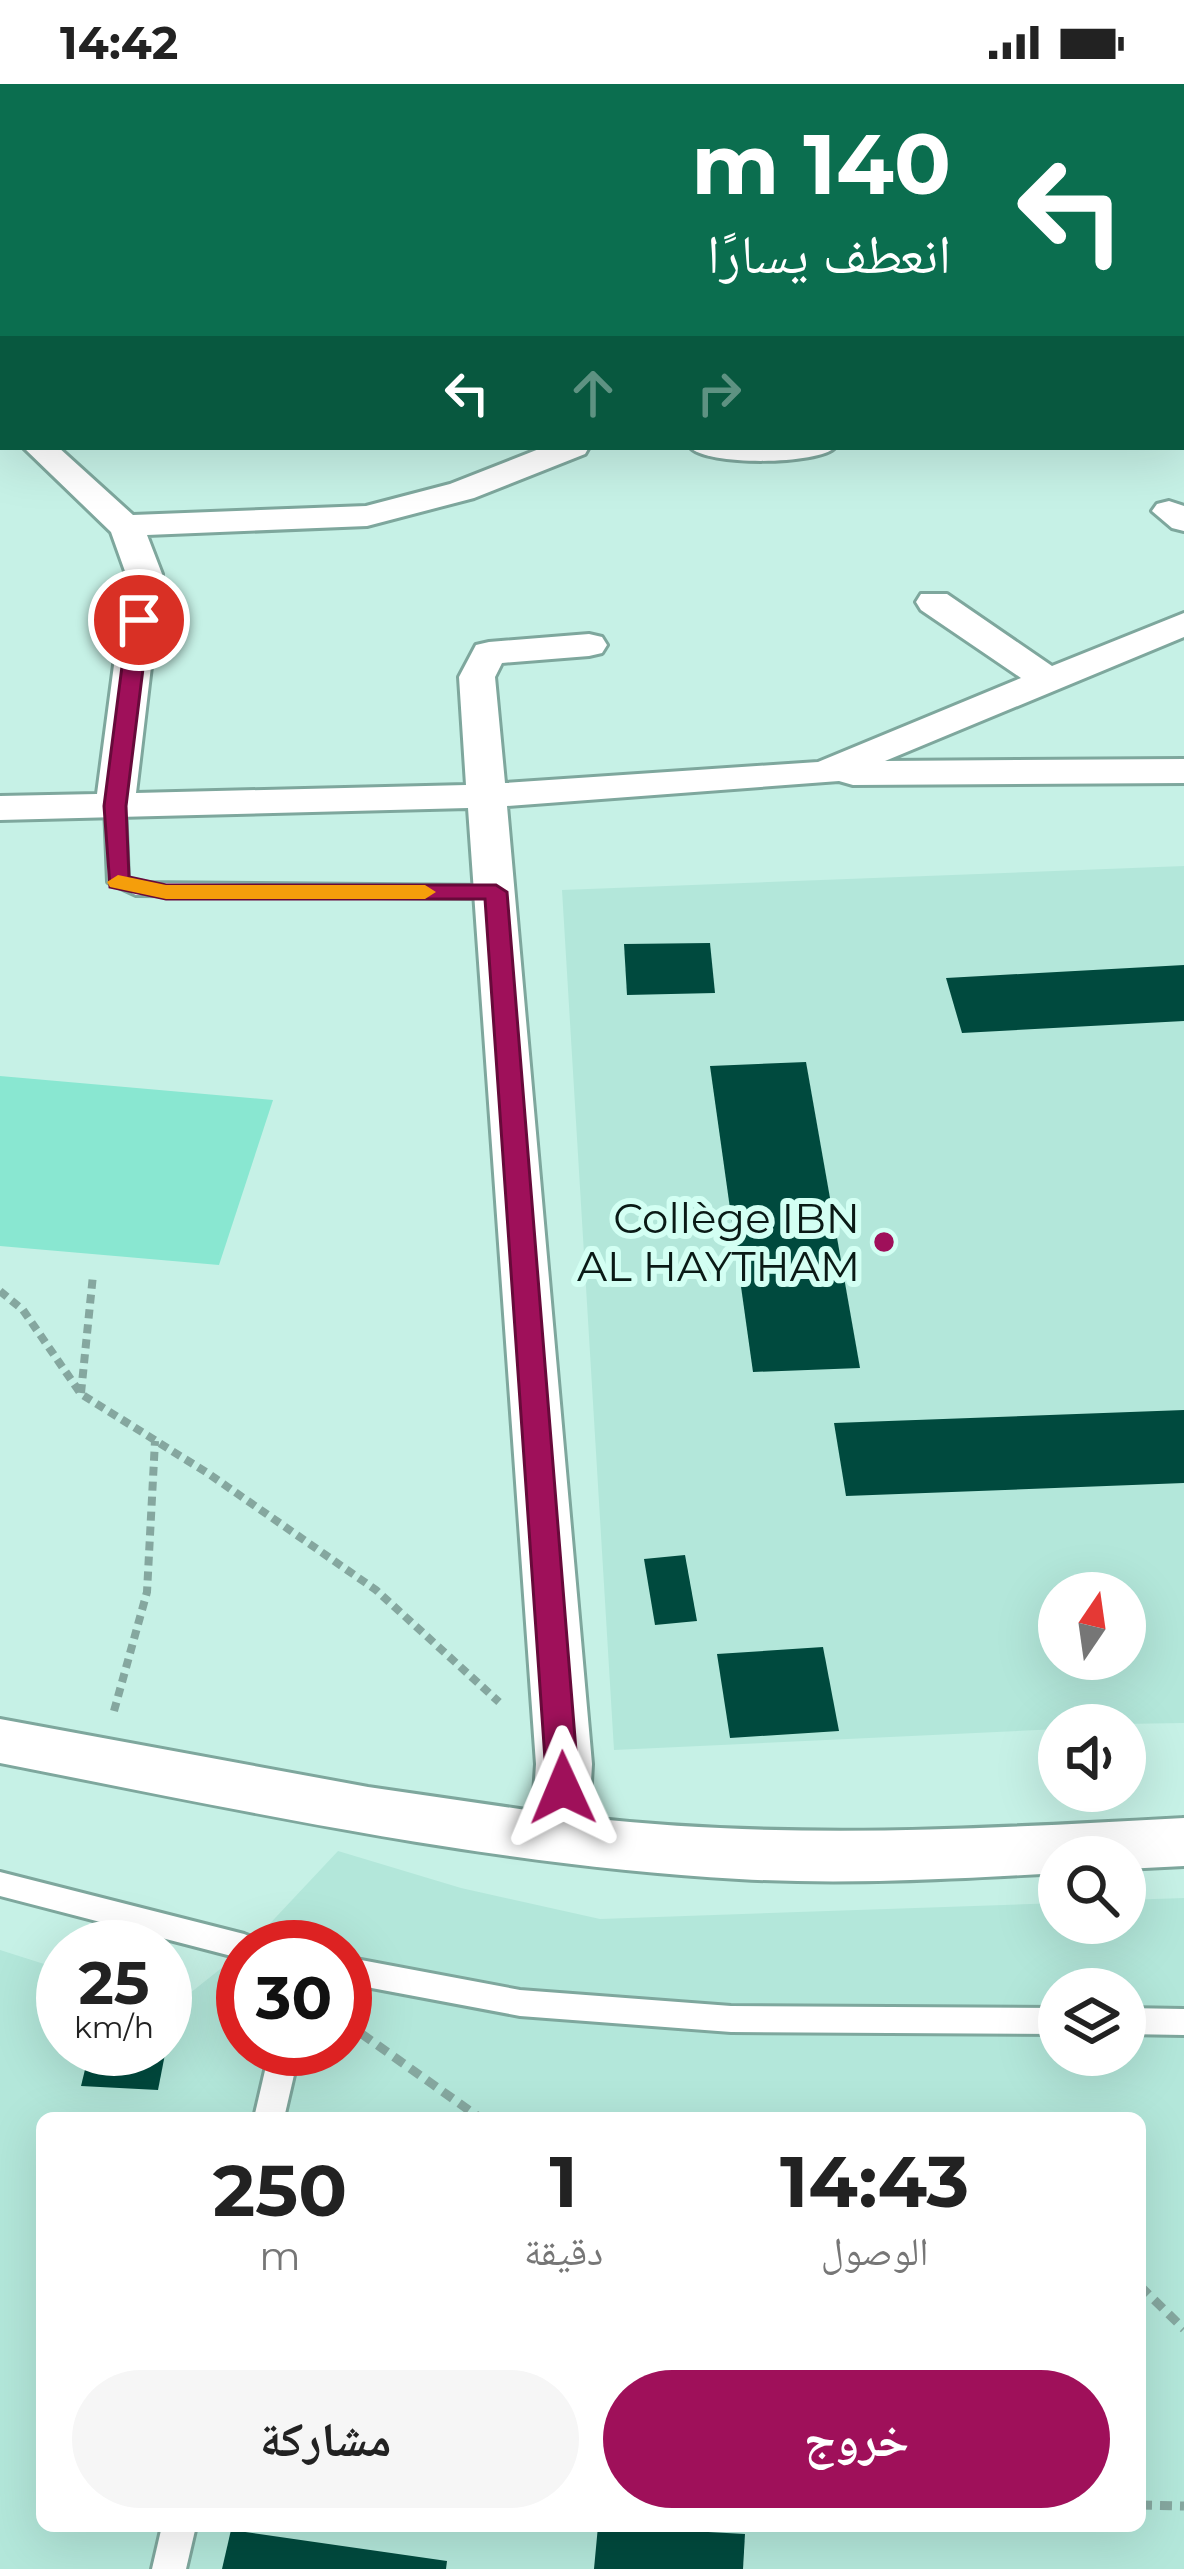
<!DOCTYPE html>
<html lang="ar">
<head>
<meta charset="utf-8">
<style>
	:root { --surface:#fff; --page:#f6f6f6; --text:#222; --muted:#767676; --accent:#9f105a }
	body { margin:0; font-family:Montserrat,"Noto Naskh Arabic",sans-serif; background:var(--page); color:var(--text); direction:rtl; height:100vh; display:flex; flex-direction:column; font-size:45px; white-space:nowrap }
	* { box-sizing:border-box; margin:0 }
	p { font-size:39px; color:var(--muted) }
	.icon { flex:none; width:66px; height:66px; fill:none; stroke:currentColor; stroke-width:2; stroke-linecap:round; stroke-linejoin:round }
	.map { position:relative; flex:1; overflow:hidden; direction:ltr }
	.panel { position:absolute; left:36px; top:2028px; width:1110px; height:420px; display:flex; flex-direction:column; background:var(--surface); border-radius:18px; box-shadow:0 12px 48px #0002; direction:rtl }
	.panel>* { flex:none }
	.hud { position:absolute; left:0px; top:0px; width:1185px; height:366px; box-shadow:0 12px 48px #0002; direction:rtl; background:#0b6e4f; color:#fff; overflow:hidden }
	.needle { width:78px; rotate:13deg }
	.buttons { position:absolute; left:1038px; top:1488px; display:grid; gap:24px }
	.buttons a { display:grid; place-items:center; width:108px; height:108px; border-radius:50%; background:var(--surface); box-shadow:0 12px 48px #0002; font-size:60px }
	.speed { position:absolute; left:36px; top:1836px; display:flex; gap:24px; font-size:60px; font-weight:700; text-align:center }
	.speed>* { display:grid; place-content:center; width:156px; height:156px; border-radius:50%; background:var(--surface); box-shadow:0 12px 48px #0002; line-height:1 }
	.speed small { font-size:30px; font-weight:400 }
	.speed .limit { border:18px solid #d22; background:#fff; color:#111 }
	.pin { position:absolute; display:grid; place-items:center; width:102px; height:102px; color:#fff; margin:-51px; border:6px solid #fff; border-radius:50%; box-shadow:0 3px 12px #0007 }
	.me { position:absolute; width:132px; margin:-66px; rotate:359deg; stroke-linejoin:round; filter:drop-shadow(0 0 9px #0008) }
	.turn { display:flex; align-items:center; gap:42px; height:252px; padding:0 36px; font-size:54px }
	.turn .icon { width:156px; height:156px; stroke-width:2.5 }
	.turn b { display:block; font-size:84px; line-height:102px }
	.lanes { display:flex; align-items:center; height:114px; padding:0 36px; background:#0003; justify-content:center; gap:60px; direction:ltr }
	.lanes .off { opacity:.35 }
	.eta { display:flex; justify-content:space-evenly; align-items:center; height:204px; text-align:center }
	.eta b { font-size:72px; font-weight:700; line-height:84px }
	.primary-button { display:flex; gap:24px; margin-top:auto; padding:24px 36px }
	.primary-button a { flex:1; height:138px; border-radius:72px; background:var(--accent); color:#fff; font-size:48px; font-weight:700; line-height:138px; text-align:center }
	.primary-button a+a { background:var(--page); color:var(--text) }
	.status { display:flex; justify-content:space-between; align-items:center; height:84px; padding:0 60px; background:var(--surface); direction:ltr }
	.status svg { height:33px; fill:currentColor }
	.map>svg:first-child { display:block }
</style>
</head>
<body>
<div class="status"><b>14:42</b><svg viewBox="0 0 49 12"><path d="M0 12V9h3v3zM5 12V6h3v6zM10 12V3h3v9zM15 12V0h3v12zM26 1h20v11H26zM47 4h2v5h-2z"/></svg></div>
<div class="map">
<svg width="1184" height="2485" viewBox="0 0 1184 2485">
	<rect width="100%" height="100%" fill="#c6f1e6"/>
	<g fill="#b3e7da" fill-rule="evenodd">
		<path d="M1184 782V1639L1059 1641V1645L614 1666 562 806ZM1059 1509H1125V1575H1059Z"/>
		<path d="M338 1767 461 1804 600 1835 1059 1819V1839H1125V1816L1184 1814V2485H0V1866L63 1886V1965H165V1918L175 1921 243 1867V1965H345V1863H248ZM1059 1905H1125V1971H1059ZM42 2034H1140V2442H42Z"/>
	</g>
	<polygon fill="#89e7d1" points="0,992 273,1016 219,1181 0,1162"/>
	<g fill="#004a3e">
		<polygon points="710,859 715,909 627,911 624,860"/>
		<polygon points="1184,881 1184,937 962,949 946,894"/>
		<polygon points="806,978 860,1284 753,1288 710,982"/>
		<polygon points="1184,1326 1184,1399 846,1412 834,1339"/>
		<polygon points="685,1471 697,1537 655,1541 644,1475"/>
		<polygon points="823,1563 839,1647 730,1654 717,1570"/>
		<polygon points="90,1965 166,1965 158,2006 81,2002"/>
		<polygon points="598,2442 745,2450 743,2485 594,2485"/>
		<polygon points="231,2446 447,2477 446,2485 222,2485"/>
	</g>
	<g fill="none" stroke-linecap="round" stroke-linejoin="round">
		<defs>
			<g id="lane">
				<polygon points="27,0 43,0 46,3 30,3"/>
				<polygon points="3,25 3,33 0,34 0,26"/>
				<polygon points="115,716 125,722 128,795 139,799 496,802 506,808 496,814 136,811 108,798 105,722"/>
				<polygon points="0,1788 244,1850 254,1854 259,1863 243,1863 243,1875 0,1812"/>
				<polygon points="345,1873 520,1906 731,1922 1059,1924 1059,1950 731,1948 520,1932 345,1899"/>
				<polygon points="1125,1924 1184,1925 1184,1951 1125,1950"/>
				<polygon points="270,1965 300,1965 284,2034 254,2034"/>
				<polygon points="162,2442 196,2442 186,2485 152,2485"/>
			</g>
			<g id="street">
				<rect x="1182" y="221" width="2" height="18"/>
				<rect x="1182" y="260" width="2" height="19"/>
				<polygon points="0,318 3,319 3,341 0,340"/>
				<path d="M23 363H58L133 431 366 422 450 400 544 363H589L585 370 474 414 367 442 147 451 162 490 136 709 466 701 459 593 476 561 489 558 589 550 602 553 607 561 602 569 589 572 502 579 495 593 505 699 818 678 1021 594 921 526 916 518 921 510H947L1052 582 1184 529V553L885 677 1184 675V699L853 701 839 697 507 722 592 1680 589 1734C788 1756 984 1745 1184 1734V1782L1125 1785V1773H1059V1789C953 1795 846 1801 739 1795 490 1781 245 1727 0 1679V1635L368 1703 533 1727 536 1680 468 724 0 736V712L97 710 126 490 111 448Z"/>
				<path d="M690 363H835C820 381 705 382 690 363Z"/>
				<polygon points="1169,417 1184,422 1184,447 1172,444 1152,427 1157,420"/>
			</g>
			<g id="secondary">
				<polygon points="615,0 679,0 681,3 617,3"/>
				<polygon points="3,218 3,244 0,245 0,219"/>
				<polygon points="3,266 3,292 0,293 0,267"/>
			</g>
		</defs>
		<use href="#lane" stroke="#7ea79d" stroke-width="6"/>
		<use href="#street" stroke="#7ea79d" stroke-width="6"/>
		<use href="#secondary" stroke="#7ea79d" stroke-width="6"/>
		<g stroke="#85a79f" stroke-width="8" stroke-dasharray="9 6" stroke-linecap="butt">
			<polyline points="0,1207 23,1226 81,1310 209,1390 376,1506 499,1618"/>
			<polyline points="81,1309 93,1191"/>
			<polyline points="114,1627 147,1508 155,1357"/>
		</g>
		<g stroke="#85a79f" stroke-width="9" stroke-dasharray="12 8" stroke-linecap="butt">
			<polyline points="345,1938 480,2034"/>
			<polyline points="1140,2202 1184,2245"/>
			<polyline points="1140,2421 1184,2422"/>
		</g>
		<use href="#lane" fill="#fff" fill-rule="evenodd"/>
		<use href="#street" fill="#fff" fill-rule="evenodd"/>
		<use href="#secondary" fill="#fff" fill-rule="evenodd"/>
	</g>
	<polygon fill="#9f105a" stroke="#670a3a" stroke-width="3" points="139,530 149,536 126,722 129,793 166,801 496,801 507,808 579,1704 574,1714 563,1717 552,1714 547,1704 485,815 166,815 110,803 104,722 128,536"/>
	<polygon fill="#f59e0b" points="118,791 166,801 425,801 436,808 425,815 166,815 110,803 107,798"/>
	<circle fill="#9f105a" stroke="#d3fff3" stroke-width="4.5" cx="884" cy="1158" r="12"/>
	<g text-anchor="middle" stroke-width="12" stroke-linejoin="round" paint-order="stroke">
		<g font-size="42" fill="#0a1a16" stroke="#d3fff3" text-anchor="end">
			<text x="860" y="1149">Collège IBN<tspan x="860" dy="48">AL HAYTHAM</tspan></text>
		</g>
	</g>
</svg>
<div class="buttons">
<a><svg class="needle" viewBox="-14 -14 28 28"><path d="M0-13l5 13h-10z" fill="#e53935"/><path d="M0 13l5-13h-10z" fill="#767676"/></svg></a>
<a><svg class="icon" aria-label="sound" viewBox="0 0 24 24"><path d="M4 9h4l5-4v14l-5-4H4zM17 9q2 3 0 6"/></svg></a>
<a><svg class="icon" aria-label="search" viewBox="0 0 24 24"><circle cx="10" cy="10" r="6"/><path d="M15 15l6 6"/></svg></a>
<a><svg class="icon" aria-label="layers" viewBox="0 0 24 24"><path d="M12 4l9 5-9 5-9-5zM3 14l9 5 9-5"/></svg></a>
</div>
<div class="speed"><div>25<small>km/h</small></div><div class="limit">30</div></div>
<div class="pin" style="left:139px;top:536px;background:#d93025"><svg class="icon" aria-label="arrive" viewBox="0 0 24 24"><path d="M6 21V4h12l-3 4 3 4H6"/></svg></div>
<svg class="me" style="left:563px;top:1704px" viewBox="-20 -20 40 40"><path d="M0-17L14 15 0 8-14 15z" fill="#9f105a" stroke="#fff" stroke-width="4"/></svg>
<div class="hud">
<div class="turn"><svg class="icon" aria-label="left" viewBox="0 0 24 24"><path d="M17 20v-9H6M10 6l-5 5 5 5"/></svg><div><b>140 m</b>انعطف يسارًا</div></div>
<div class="lanes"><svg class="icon" aria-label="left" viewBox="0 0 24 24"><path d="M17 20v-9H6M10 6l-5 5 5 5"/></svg><svg class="icon off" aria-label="ahead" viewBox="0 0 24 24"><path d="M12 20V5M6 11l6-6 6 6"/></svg><svg class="icon off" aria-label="right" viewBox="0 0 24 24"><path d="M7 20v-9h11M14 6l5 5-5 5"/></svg></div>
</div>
<section class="panel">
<div class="eta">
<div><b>14:43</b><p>الوصول</p></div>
<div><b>1</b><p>دقيقة</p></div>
<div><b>250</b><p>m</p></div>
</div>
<div class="primary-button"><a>خروج</a><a>مشاركة</a></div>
</section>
</div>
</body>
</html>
